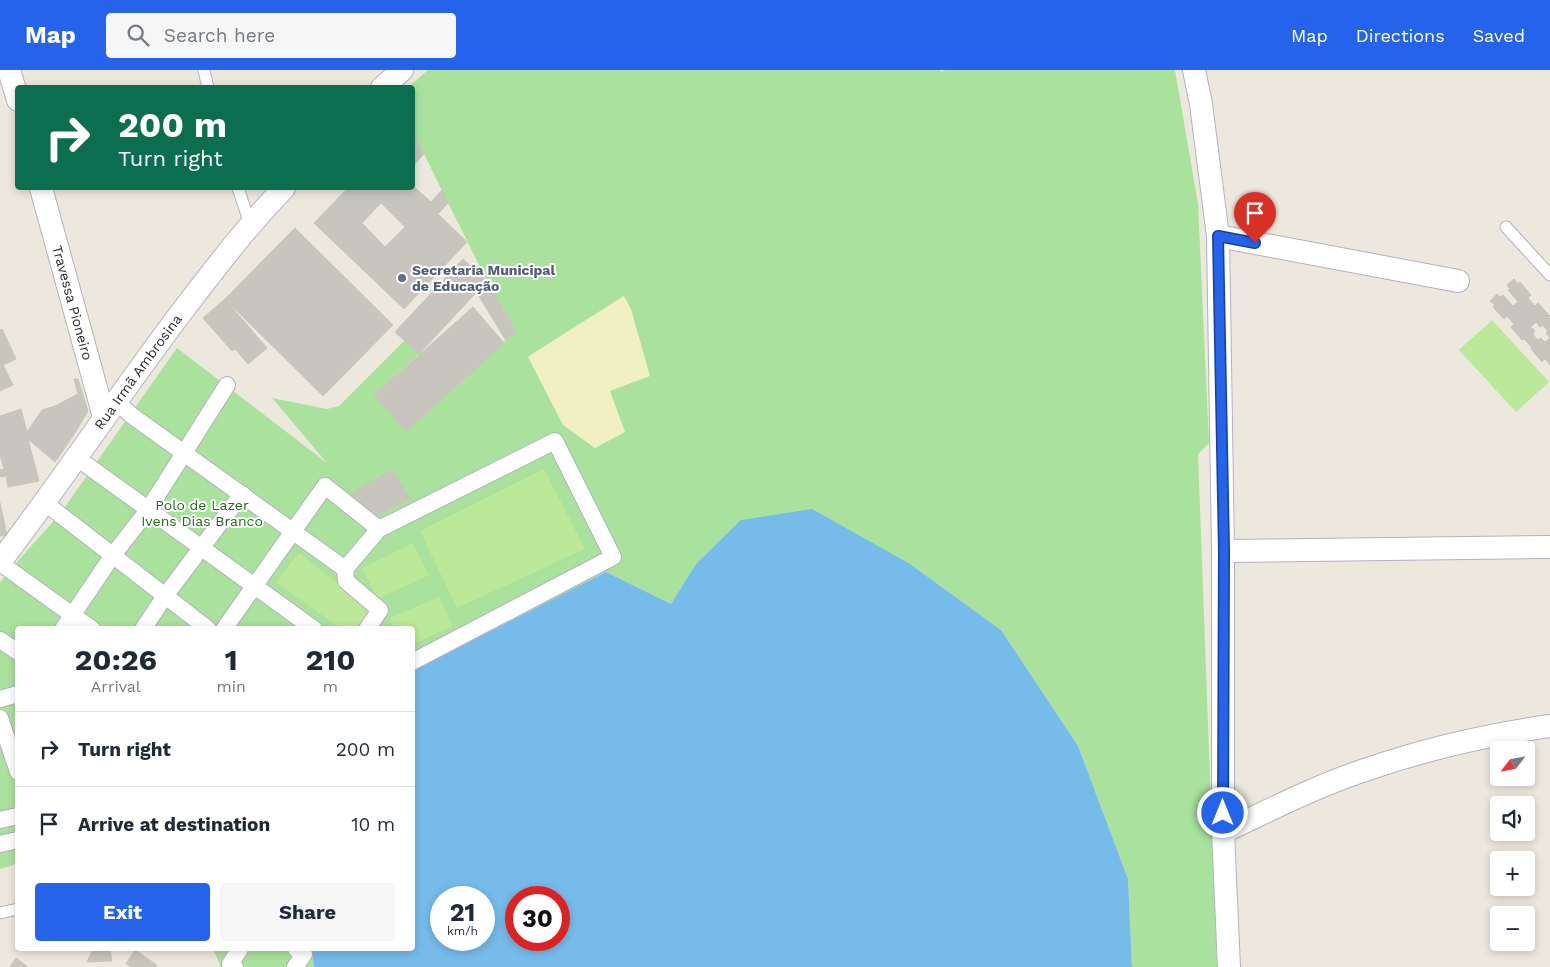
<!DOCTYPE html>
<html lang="en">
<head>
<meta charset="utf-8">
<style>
	:root { --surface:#fff; --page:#f6f6f7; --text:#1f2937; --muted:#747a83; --line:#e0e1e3; --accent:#2563eb }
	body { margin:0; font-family:"Work Sans",sans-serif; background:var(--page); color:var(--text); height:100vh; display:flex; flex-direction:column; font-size:19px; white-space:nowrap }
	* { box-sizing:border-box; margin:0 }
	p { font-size:16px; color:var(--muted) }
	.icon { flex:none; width:28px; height:28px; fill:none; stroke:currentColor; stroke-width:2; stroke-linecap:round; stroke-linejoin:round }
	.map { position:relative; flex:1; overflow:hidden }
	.details { position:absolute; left:15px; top:556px; width:400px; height:325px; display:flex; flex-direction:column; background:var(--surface); border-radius:5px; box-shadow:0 2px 8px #0003 }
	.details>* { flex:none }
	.banner { position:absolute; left:15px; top:15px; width:400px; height:105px; border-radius:5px; box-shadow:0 2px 8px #0003; background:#0b6e4f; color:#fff; overflow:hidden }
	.needle { width:32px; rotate:238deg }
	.buttons { position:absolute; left:1490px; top:671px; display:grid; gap:10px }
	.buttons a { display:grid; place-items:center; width:45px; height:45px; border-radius:5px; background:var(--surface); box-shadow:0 2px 8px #0003; font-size:25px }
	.speed { position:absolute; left:430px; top:816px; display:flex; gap:10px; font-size:25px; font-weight:700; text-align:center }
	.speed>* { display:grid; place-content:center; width:65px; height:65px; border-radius:50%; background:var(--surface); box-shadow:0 2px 8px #0003; line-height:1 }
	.speed small { font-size:12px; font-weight:400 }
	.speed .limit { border:8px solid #d22; background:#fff; color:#111 }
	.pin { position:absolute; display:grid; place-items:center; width:42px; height:42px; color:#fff; margin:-51px -21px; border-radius:50% 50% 50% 0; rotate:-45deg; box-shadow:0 0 5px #0007 }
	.pin .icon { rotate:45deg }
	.me { position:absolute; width:55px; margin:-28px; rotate:0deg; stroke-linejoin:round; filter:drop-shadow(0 0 4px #0008) }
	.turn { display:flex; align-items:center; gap:18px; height:105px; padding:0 20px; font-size:22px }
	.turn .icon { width:65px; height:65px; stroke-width:2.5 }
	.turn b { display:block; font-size:35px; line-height:42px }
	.eta { display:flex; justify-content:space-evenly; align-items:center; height:85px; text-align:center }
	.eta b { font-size:30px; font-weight:700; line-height:35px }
	.primary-button { display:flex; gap:10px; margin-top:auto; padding:10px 20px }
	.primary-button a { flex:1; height:58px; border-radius:5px; background:var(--accent); color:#fff; font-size:20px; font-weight:700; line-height:58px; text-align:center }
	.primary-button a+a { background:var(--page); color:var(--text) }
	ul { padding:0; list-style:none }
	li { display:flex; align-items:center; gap:15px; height:75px; padding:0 20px; border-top:1px solid var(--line) }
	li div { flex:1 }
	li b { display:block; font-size:19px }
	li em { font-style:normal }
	header { display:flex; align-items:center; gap:30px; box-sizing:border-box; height:70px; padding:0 25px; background:var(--accent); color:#fff }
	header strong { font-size:24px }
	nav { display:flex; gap:28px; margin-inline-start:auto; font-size:18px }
	.search { width:350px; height:45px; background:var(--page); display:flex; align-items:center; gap:12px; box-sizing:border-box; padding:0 18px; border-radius:5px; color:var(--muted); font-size:19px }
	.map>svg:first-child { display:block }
</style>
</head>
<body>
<header>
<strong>Map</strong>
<div class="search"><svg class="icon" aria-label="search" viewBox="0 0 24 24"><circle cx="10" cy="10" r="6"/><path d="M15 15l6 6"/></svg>Search here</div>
<nav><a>Map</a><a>Directions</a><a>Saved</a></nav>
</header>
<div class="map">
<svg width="1550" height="897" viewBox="0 0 1550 897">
	<rect width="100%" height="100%" fill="#ede8de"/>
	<g fill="#aae19d" fill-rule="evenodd">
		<path d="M428 0H940L942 2 945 0H1175L1198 134 1209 373 1198 384 1217 897H1132L1128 809 1078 676 1001 560 910 494H696L671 534 606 502 413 601 412 559H18L17 794 0 799V513L9 501 60 444 177 278 327 393 272 328 327 339 339 336 405 270 419 284 374 325 406 360 504 273 505 269 516 262 487 211 413 62 412 18 408 17ZM624 226 610 321 529 287V286Z"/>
		<polygon points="213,879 312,879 314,897 221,897"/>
	</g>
	<polygon fill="#f0f0c3" points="624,226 631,239 650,306 610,321 625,362 595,378 563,355 528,287"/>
	<g fill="#bbe899">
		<polygon points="1492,250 1549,312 1516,342 1459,280"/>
		<polygon points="544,399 585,479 457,538 420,461"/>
		<polygon points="413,473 429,505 378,529 362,498"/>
		<polygon points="299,483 374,542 361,559 341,559 276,512"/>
		<polygon points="439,527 453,556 413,574 412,559 394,559 389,548"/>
	</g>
	<path fill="#76bbea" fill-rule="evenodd" d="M812 439 910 494 1001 560 1078 676 1128 809 1132 897H314L312 879H412L413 601 606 502 671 534 696 494 741 450ZM441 828H484V870H441ZM516 828H559V870H516Z"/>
	<g fill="#c8c5be" stroke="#c8c5b8" fill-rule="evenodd">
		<polygon points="412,62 424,84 412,97"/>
		<path d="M412 115 431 132 442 120 448 133 438 144 467 172 404 239 314 153 348 118H412ZM381 133 405 157 385 177 362 153Z"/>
		<polygon points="295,158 393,255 323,326 225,229"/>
		<polygon points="463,189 487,211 419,284 395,262"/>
		<polygon points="1514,209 1518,214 1520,212 1531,225 1528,228 1535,236 1538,233 1550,246 1548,247 1550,249 1550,254 1545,258 1543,255 1540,257 1536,252 1531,257 1535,261 1533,264 1535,267 1528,273 1524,269 1522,270 1511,257 1514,254 1507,246 1504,249 1493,237 1495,235 1490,231 1497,224 1500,227 1503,225 1513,236 1518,232 1508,220 1510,219 1507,215"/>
		<polygon points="487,211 516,262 505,269 477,223"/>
		<polygon points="225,229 267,278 248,294 235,279 232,281 203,248"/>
		<polygon points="473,237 504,273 406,361 374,325"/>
		<polygon points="1550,254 1550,295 1545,289 1542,292 1531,279 1532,278 1528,273 1535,267 1538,270 1541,268 1545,272 1550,268 1546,263 1548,261 1545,258"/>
		<polygon points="2,259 16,289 3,295 13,315 0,321 0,260"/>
		<polygon points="74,309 78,309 88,341 75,363 55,392 28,369 39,411 8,417 6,406 0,407 0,400 4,399 0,385 0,346 21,339 27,362 42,340 55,336 78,324"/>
		<polygon points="392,400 410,429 373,447 351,423"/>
		<polygon points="0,433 7,465 0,466"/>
		<polygon points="93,879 110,879 112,891 87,892"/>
		<polygon points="135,880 157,895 155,897 132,897 126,894"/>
		<polygon points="16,888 28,897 10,897"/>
	</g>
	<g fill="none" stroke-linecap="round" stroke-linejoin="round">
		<defs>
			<g id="service">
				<polyline points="204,0 208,18"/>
				<polyline points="238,118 250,154"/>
				<polyline points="1506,157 1550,205"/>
				<polyline points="0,843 18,839"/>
			</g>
			<g id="pedestrian">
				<polyline points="117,332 131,345 345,499 379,459 555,371 613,487 412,592"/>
				<polyline points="77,388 314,559"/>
				<polyline points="45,433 208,559"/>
				<polyline points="0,493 92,559"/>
				<polyline points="345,499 346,511 380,540 367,559"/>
				<polyline points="63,559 113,485 148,440 227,315"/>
				<polyline points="143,559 165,526 242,424"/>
				<polyline points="224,559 325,416 379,459"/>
				<polyline points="0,570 18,582"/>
				<polyline points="0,629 18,624"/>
				<polyline points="0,648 18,702"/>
				<polyline points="0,750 18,746"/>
				<polyline points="0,774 18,770"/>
				<polyline points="235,897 230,894 240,879"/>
				<polyline points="295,897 304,884 296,879"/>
			</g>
			<g id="minor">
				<polyline points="9,0 18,30"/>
				<polyline points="1194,0 1201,34 1218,166 1223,481 1223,762 1229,897"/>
				<polyline points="382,18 402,0"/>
				<path id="s1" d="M41 118 104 347"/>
				<polyline points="1218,166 1458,211"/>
				<polyline points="1223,481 1550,477"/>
				<path id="s2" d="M0 492C65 407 124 317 190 231 220 192 250 153 284 118"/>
				<path d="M1223 762C1268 741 1314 717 1362 701 1422 680 1486 665 1550 656"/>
			</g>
		</defs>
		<use href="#service" stroke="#b2b2be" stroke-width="13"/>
		<use href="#pedestrian" stroke="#b2b2be" stroke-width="18"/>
		<use href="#minor" stroke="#b2b2be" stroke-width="24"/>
		<use href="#service" stroke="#fff" stroke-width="11"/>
		<use href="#pedestrian" stroke="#fff" stroke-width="16"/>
		<use href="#minor" stroke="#fff" stroke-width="22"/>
	</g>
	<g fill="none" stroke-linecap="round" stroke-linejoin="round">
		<defs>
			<polyline id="route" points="1223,743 1224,481 1218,166 1255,173"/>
		</defs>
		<use href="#route" stroke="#184099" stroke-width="12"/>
		<use href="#route" stroke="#2563eb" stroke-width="9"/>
	</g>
	<circle fill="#5c6f8a" stroke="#fff" stroke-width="2" cx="402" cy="208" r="5"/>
	<g text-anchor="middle" stroke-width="4" stroke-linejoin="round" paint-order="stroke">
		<g font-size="14" font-weight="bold" fill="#4e5e75" stroke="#fff" text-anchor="start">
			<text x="412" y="205">Secretaria Municipal<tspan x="412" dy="16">de Educação</tspan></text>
		</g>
		<g font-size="14" fill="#2b2b2b" stroke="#fff">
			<text dy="5" stroke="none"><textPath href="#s1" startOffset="119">Travessa Pioneiro</textPath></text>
			<text dy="5" stroke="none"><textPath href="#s2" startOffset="235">Rua Irmã Ambrosina</textPath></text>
		</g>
		<g font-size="14" fill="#22671d" stroke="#fff">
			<text x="202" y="440">Polo de Lazer<tspan x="202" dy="16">Ivens Dias Branco</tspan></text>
		</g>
	</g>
</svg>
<div class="buttons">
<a><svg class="needle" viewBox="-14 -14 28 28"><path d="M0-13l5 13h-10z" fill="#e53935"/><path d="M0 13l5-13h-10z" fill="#747a83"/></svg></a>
<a><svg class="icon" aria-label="sound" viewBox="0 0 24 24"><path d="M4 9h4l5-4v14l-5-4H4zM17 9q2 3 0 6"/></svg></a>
<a>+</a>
<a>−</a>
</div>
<div class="speed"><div>21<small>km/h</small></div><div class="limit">30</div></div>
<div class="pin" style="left:1255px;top:173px;background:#d93025"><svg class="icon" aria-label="arrive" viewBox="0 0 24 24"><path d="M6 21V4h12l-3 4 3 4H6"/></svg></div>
<svg class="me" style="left:1223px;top:743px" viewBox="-20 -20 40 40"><circle r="17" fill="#2563eb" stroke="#fff" stroke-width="3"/><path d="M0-11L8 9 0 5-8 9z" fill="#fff"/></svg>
<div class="banner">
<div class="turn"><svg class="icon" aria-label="right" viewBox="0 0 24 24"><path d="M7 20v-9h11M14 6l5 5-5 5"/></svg><div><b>200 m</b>Turn right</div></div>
</div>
<section class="details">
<div class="eta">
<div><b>20:26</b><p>Arrival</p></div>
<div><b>1</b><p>min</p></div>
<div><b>210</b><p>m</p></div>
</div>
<ul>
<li><svg class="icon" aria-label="right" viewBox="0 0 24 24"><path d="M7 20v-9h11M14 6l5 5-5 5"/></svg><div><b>Turn right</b></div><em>200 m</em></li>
<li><svg class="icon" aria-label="arrive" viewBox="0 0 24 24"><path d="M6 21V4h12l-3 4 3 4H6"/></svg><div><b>Arrive at destination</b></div><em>10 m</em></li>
</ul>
<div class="primary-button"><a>Exit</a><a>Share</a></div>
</section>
</div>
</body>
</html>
